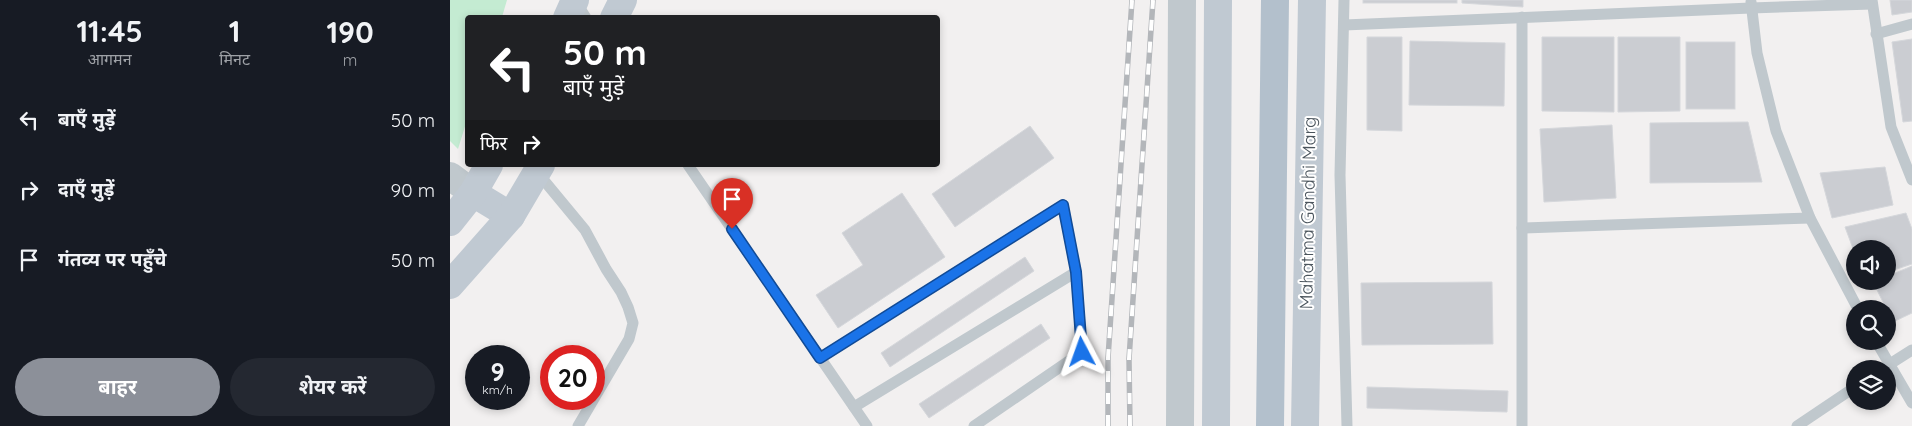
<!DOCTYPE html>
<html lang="hi">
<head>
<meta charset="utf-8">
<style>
	:root { --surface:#171b24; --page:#242831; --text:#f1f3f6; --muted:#9ea1a6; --accent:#8c9099 }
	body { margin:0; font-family:Quicksand,"Noto Sans Devanagari",sans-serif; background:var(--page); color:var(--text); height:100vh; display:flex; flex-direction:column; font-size:19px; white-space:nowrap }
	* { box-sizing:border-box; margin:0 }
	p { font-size:16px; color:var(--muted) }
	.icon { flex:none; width:28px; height:28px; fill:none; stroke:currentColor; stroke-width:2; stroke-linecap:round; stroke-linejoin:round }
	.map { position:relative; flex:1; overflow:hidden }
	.panel { display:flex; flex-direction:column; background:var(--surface); width:450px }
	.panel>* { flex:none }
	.guide { position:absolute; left:15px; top:15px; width:475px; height:152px; border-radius:5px; box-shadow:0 2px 8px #0003; background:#202124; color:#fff; overflow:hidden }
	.fabs { position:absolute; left:1396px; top:240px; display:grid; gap:10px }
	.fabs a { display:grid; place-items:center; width:50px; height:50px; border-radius:50%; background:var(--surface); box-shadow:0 2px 8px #0003; font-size:25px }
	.speed { position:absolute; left:15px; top:345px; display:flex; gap:10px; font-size:25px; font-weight:700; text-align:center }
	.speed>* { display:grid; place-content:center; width:65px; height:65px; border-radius:50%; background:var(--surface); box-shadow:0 2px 8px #0003; line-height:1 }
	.speed small { font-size:12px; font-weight:400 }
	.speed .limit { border:8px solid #d22; background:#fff; color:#111 }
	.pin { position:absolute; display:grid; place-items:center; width:42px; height:42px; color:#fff; margin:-51px -21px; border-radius:50% 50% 50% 0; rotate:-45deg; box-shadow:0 0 5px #0007 }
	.pin .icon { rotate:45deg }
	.me { position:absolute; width:55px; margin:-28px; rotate:356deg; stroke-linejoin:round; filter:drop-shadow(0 0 4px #0008) }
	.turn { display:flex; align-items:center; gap:18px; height:105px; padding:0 15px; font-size:22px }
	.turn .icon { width:65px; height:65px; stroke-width:2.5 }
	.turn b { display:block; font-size:35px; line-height:42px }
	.then { display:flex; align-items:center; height:48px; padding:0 15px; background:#0003; gap:10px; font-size:19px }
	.eta { display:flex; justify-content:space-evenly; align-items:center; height:85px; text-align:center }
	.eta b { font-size:30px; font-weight:700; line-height:35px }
	.cta { display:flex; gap:10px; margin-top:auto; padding:10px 15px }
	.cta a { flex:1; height:58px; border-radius:30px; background:var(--accent); color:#fff; font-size:20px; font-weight:700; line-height:58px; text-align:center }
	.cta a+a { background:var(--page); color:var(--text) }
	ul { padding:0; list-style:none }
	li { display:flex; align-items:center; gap:15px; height:70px; padding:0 15px }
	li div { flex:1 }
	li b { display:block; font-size:19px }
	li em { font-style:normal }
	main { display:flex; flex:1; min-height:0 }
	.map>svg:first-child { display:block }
</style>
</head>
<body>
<main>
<section class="panel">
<div class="eta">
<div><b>11:45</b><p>आगमन</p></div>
<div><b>1</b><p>मिनट</p></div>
<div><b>190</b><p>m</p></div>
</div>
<ul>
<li><svg class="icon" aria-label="left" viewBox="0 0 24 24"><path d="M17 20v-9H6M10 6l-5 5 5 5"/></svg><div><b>बाएँ मुड़ें</b></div><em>50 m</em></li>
<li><svg class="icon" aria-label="right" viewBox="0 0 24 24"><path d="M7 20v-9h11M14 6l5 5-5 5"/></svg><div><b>दाएँ मुड़ें</b></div><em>90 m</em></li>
<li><svg class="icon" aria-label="arrive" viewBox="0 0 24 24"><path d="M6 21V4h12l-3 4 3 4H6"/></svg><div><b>गंतव्य पर पहुँचे</b></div><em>50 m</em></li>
</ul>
<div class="cta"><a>बाहर</a><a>शेयर करें</a></div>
</section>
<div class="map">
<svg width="1462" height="426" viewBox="0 0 1462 426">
	<rect width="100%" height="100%" fill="#f2f0f0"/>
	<polygon fill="#c4ebd2" points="0,0 57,0 52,17 18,18 17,120 8,149 0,141"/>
	<g fill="#cbcdd2" stroke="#d5d7db">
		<rect x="913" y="0" width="94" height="3"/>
		<polygon points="1012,0 1073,0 1073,7 1012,3"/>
		<polygon points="1440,0 1462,0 1462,12 1442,15"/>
		<polygon points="917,37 952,37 952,131 917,130"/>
		<polygon points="1092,37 1164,37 1164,112 1092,111"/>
		<polygon points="1168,37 1230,37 1230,111 1168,112"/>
		<polygon points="1462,39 1462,121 1453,122 1442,42"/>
		<polygon points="960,41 1055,43 1054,106 959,105"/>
		<rect x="1236" y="42" width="49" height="67"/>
		<polygon points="1298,122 1312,182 1200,183 1200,123"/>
		<polygon points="1162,125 1166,198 1094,202 1090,129"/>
		<polygon points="580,126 604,158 505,227 482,194"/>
		<polygon points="1435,167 1443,205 1382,218 1370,173"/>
		<polygon points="452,193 495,257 388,328 366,295 413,265 392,233"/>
		<polygon points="1456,213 1462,229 1462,264 1438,272 1438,249 1405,249 1405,254 1395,227"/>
		<polygon points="575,257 584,271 440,367 431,353"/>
		<polygon points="1462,266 1462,313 1443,322 1423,282 1438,281 1438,276"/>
		<polygon points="1042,282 1043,344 912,345 911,283"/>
		<polygon points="591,324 600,338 479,418 469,404"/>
		<polygon points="917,387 1058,391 1057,412 917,408"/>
	</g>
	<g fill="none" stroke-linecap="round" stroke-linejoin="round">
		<g stroke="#c0c8cd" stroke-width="11">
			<polyline points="894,0 890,175 897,426"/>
			<polyline points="1422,0 1441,127 1462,180"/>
			<polyline points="126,2 136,18"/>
			<polyline points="1301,2 1307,53 1326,131 1360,218 1408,309"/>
			<polyline points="894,25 1301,8 1422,4"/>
			<polyline points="1426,34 1462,24"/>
			<polyline points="238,165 417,426"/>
			<polyline points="87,172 135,230 156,269 171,292 178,307 183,323 179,339 128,426"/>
			<polyline points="1072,228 1360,218"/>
			<polyline points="1426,341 1462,403"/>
			<polyline points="370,358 613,205 626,272"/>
			<polyline points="1432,369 1462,350"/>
			<polyline points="404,407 626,272 632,352 524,426"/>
			<polyline points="1072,426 1072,17"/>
			<polyline points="1347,426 1405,387"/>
		</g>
		<g stroke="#c0c8cd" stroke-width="28">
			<polyline points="0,176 23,193"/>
			<polyline points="730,426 732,0"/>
		</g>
		<g stroke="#c0c9d2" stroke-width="28">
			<polyline points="117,18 125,0"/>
			<polyline points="164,18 173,0"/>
			<polyline points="23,193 61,216"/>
			<polyline points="0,222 23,193 39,165"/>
			<polyline points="0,285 61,216 91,165"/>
			<polyline points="766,426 768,0"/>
			<polyline points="855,426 862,0"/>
		</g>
		<polyline stroke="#b3c0cc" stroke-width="28" points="820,426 825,0"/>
		<defs>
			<g id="rail">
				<polyline points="658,426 658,358 682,0"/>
				<polyline points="680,426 679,359 703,0"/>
			</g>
		</defs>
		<use href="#rail" stroke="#b3b6ba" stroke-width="5.5"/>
		<use href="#rail" stroke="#fff" stroke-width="4" stroke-dasharray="11" stroke-linecap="butt"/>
	</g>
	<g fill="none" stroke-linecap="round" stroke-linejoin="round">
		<defs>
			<polyline id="route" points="282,229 370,358 613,205 626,272 632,352"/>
		</defs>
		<use href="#route" stroke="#114b97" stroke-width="12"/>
		<use href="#route" stroke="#1a73e8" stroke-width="9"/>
	</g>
	<g text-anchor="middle" stroke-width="4" stroke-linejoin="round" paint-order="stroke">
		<g font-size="18" fill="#4a545c" stroke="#fff">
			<text transform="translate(858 213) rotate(-89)" y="6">Mahatma Gandhi Marg</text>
		</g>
	</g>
</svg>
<div class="fabs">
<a><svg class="icon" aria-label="sound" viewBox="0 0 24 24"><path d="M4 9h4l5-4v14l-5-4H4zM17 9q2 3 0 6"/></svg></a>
<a><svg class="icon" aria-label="search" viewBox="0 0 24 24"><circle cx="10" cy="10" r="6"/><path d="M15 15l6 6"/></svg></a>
<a><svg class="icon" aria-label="layers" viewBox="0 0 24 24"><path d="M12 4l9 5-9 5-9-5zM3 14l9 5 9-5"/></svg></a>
</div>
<div class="speed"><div>9<small>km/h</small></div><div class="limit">20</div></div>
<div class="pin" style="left:282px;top:229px;background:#d93025"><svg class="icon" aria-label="arrive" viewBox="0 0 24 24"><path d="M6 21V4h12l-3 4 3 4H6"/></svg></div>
<svg class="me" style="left:632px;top:352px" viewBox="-20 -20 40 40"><path d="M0-17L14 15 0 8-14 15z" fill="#1a73e8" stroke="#fff" stroke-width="4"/></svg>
<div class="guide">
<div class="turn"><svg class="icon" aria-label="left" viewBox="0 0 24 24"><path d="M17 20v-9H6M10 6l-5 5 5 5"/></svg><div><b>50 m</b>बाएँ मुड़ें</div></div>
<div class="then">फिर<svg class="icon" aria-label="right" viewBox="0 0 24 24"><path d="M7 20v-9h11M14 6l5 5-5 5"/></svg></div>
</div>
</div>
</main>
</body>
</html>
